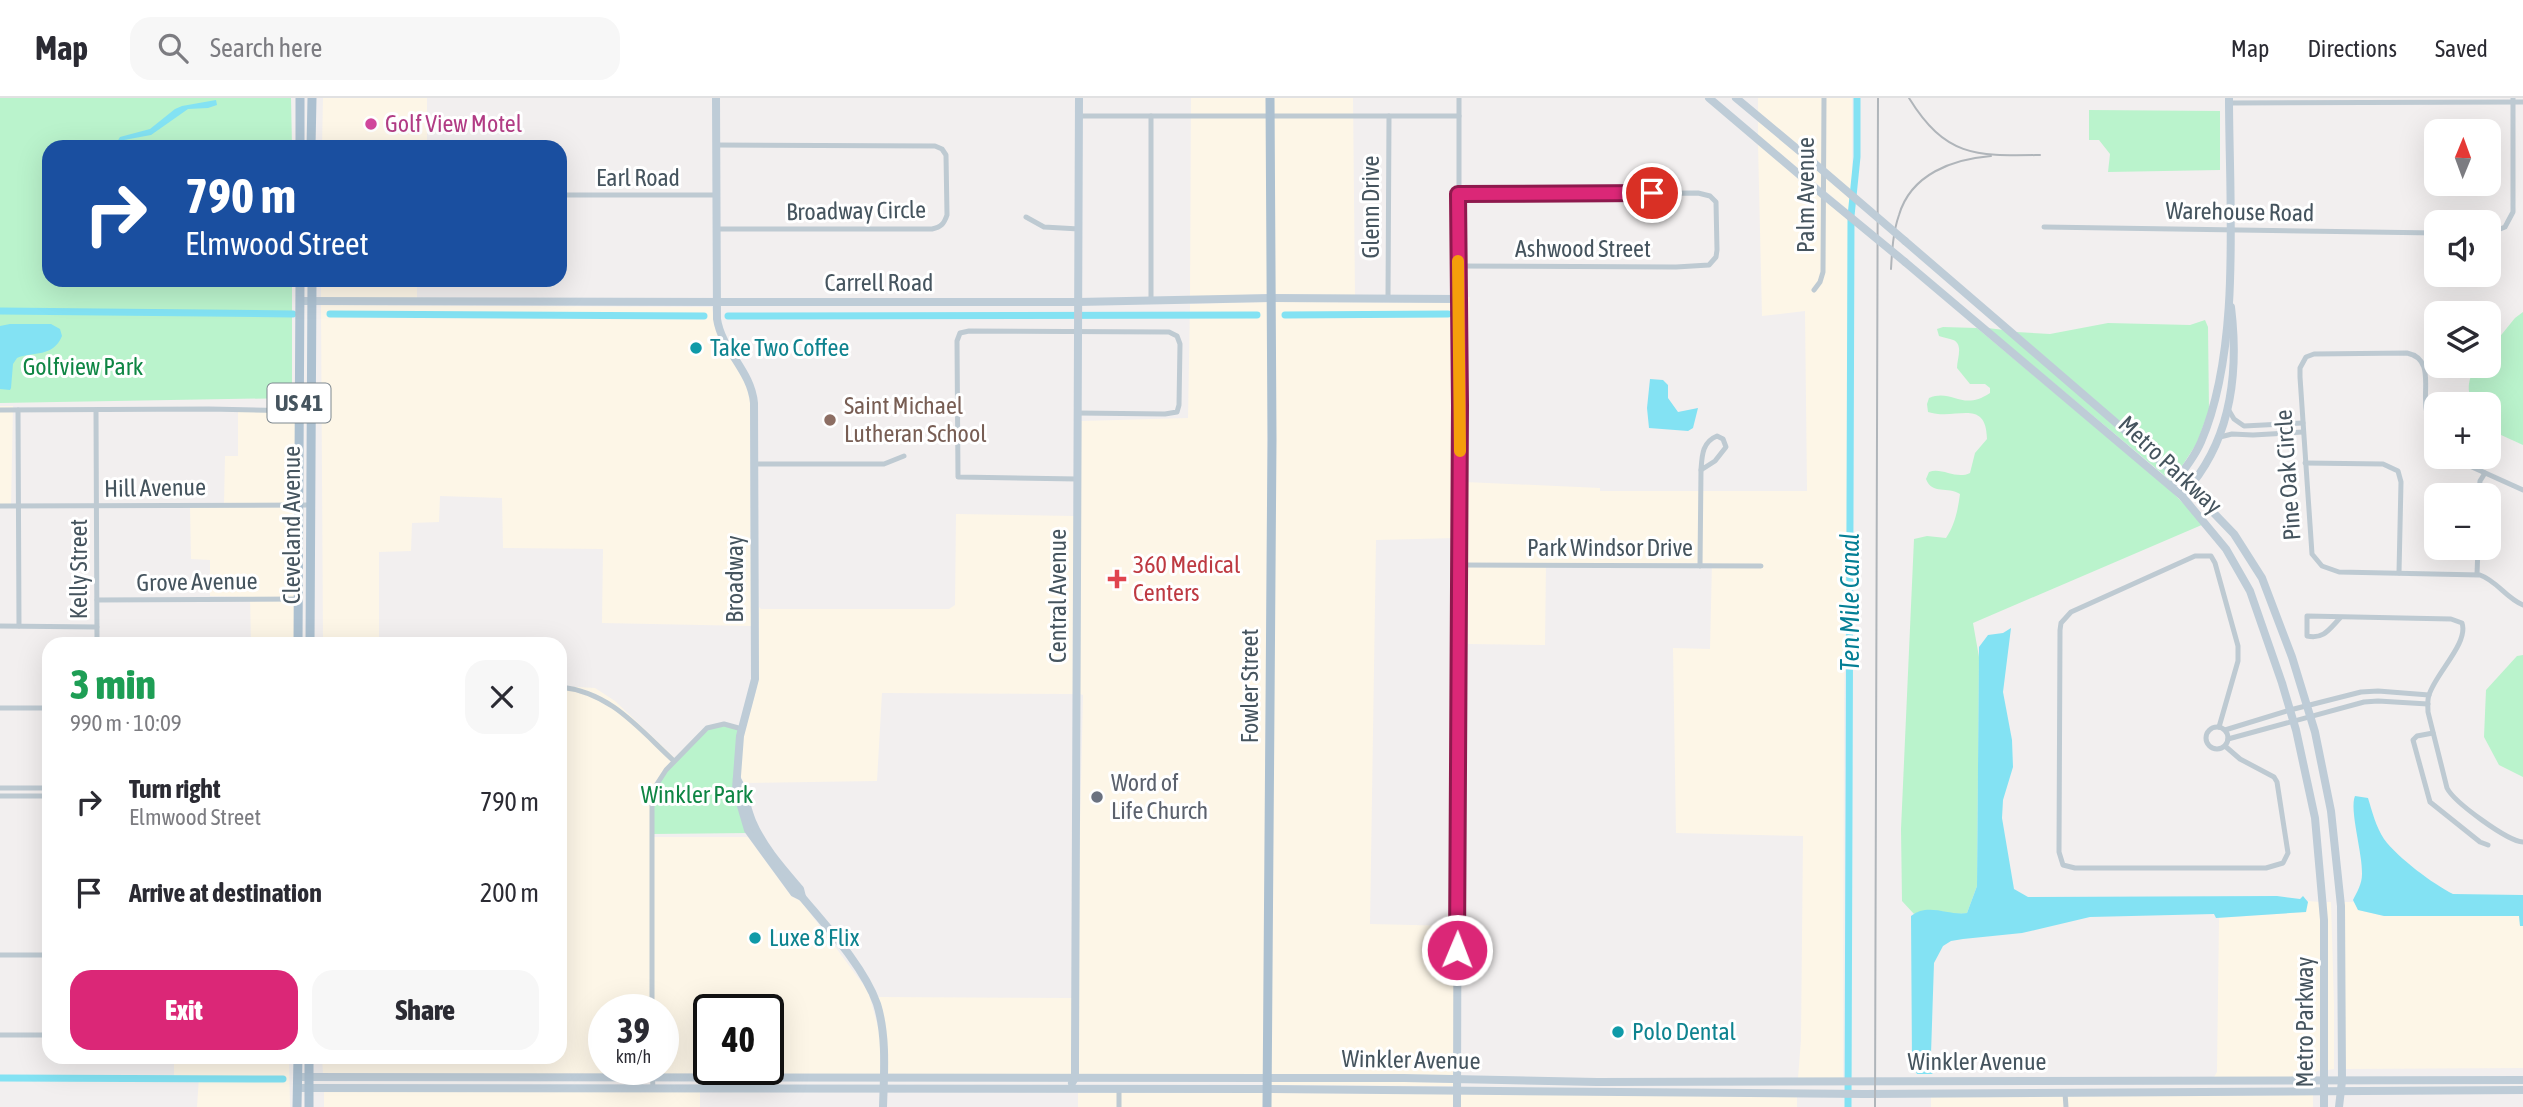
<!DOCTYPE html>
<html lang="en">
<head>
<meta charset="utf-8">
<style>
	:root { --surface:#fff; --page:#f7f7f7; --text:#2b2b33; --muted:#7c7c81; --line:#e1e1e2; --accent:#db2777 }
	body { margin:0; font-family:"Asap Condensed",sans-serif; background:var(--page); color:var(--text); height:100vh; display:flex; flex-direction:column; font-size:26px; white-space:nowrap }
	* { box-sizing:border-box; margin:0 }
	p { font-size:23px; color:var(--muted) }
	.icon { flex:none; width:38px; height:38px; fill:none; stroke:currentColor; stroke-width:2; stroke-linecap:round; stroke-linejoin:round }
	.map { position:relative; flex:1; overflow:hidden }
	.drawer { position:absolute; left:42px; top:539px; width:525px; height:427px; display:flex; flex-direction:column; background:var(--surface); border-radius:21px; box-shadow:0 7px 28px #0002 }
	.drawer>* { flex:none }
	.banner { position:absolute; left:42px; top:42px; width:525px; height:147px; border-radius:21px; box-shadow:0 7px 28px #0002; background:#1a4fa0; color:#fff; overflow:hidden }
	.needle { width:46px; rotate:1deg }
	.fabs { position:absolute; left:2424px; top:21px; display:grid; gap:14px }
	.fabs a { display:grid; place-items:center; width:77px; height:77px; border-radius:14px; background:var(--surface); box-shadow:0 7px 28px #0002; font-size:35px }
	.speed { position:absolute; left:588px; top:896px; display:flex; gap:14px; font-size:35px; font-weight:700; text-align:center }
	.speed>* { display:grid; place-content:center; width:91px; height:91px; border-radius:50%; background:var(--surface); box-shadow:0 7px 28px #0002; line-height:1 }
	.speed small { font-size:18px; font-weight:400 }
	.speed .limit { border:4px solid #111; border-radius:10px; background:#fff; color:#111 }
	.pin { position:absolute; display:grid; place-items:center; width:60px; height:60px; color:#fff; margin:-30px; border:4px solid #fff; border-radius:50%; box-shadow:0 2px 7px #0007 }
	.me { position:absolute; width:77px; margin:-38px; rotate:1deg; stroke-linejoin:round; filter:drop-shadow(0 0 5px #0008) }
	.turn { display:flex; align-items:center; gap:24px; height:147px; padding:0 28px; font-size:32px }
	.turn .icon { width:91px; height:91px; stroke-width:2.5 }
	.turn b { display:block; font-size:49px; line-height:60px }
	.round { display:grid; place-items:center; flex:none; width:74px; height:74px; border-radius:21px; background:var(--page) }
	.summary { display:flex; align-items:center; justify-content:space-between; height:119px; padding:0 28px }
	h1 { font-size:42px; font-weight:800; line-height:52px; color:#1e9e55 }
	.cta { display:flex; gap:14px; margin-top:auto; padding:14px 28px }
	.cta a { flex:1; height:80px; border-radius:21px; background:var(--accent); color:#fff; font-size:28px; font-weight:800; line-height:80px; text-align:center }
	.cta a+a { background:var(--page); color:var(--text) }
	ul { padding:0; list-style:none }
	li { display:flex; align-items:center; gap:21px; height:91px; padding:0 28px }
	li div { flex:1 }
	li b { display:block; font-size:26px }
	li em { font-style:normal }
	header { display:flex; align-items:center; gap:42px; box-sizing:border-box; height:98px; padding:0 35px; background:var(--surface); border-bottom:2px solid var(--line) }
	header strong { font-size:33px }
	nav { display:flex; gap:38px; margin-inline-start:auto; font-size:24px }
	.search { width:490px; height:63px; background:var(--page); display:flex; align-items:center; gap:18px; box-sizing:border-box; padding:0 24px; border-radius:21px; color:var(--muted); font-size:26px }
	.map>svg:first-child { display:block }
</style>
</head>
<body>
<header>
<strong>Map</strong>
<div class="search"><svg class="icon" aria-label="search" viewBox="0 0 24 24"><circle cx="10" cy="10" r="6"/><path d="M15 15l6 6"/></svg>Search here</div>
<nav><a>Map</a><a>Directions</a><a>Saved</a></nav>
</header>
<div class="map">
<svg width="2523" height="1009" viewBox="0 0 2523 1009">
	<rect width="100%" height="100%" fill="#f2efef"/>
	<g fill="#fdf6e7" fill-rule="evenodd">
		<polygon points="323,0 427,0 427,49 322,49"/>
		<polygon points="1191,0 1267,0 1267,196 1190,199"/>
		<polygon points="1274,0 1353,0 1355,197 1274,196"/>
		<polygon points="1758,0 1852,0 1852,93 1758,14"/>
		<polygon points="1758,23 1852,102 1852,115 1758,37"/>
		<polygon points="1758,46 1852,125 1844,608 1843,980 1798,980 1801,942 1803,738 1676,735 1673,550 1710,551 1712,465 1546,465 1545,547 1468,546 1466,440 1463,439 1462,199 1470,199 1465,384 1600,390 1600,393 1807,393 1805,213 1762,218"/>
		<rect x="321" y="182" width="96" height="18"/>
		<polygon points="1268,204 1264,977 1078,977 1079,769 1083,597 1080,596 1081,323 1188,320 1190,206"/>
		<polygon points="1274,204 1455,205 1456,440 1376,442 1370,826 1454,828 1455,977 1270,977"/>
		<polygon points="321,207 712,209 715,229 720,243 744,279 750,299 751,528 602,525 603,451 503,450 502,400 440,398 439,424 412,425 411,453 379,454 379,546 323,546"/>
		<polygon points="0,308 13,308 11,408 0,408"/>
		<polygon points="295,308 295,546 251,546 250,499 210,498 210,462 191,461 190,407 224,406 225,358 238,358 238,312"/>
		<polygon points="956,416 1074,418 1073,596 882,595 877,683 744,685 740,677 743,639 756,593 759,576 759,509 761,511 949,511 955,507"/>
		<path d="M560 588 595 590 615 603 674 659 655 684 651 696 650 739H748L791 798 801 803 868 893 880 936V976H323L322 959H560ZM604 912H663V971H604ZM709 912H768V971H709Z"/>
		<polygon points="2308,803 2320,804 2321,972 2317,973 2313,979 2214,979 2217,974 2219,820 2305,814"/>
		<polygon points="2327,804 2331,804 2334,907 2334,971 2328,972"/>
		<polygon points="2339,804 2354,804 2358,812 2384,818 2519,818 2520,828 2523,828 2523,970 2340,971"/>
		<polygon points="878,899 1072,900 1072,977 887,977"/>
		<polygon points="174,959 289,959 290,1009 197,1009 199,979 174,978"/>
		<polygon points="1270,984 1404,984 1455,985 1455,988 1270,987"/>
		<rect x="324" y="994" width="376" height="15"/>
		<polygon points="1078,995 1264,995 1263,1009 1078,1009"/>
		<polygon points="1270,995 1455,996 1454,1009 1270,1009"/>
		<polygon points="1461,996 1797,999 1797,1009 1461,1009"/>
		<polygon points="2313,997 2313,1009 1931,1009 1931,999"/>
	</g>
	<g fill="#baf3cc">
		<polygon points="0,0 291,0 292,49 49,49 49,182 292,182 292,300 0,305"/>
		<polygon points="2089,12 2220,13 2220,72 2108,74 2110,56 2099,42 2089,42"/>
		<path d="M2523 214V347L2501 337 2489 327 2488 306H2473C2466 292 2468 281 2476 268H2488L2489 252 2515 220Z"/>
		<polygon points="2205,222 2208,229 2209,312 2197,345 2178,374 2016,234 2050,236 2108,225 2190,227"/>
		<path d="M1943 229 1977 230 2169 391 2204 426 1973 525 1979 559 1977 788 1967 815C1948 819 1937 807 1914 816L1902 803 1901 731 1914 441 1927 438 1946 440C1955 427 1958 411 1960 396 1948 388 1932 397 1926 381L1929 374C1942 369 1956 382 1970 375L1975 355 1987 341C1986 299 1956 323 1928 314L1927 306 1929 300C1952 290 1962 314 1990 295V290L1985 286H1970L1957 270C1957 260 1965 244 1950 241 1946 240 1942 239 1939 238L1937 231Z"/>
		<polygon points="1988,230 2004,232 2174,379 2171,383"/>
		<polygon points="2523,557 2523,679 2499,667 2484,639 2486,592 2517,558"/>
		<path d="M720 626 742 631 736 691 750 735 652 736C652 724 651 709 653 697 660 673 698 634 720 626Z"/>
	</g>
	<g fill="#83e2f3">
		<polygon points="216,2 217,7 208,10 188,11 151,37 124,42 119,49 114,49 120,39 150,31 175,11 182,8"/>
		<path d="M10 226H51L60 231 62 238C53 260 33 253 17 260L13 266 11 290 10 292 0 291V228Z"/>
		<polygon points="1650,281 1663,282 1668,287 1668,300 1678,314 1698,310 1693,330 1688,333 1649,330 1647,310"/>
		<path d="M2011 530 2003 594 2012 642 2013 669 2003 702 2002 720 2014 791 2028 799 2277 798 2300 801 2303 798 2308 804 2306 814 2216 820 2214 816 2090 819 2022 835 1963 841 1951 843 1943 848 1934 865 1931 956 1926 971 1933 976H1917L1912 966 1911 818C1928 804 1949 818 1967 815L1977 788 1979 549 1988 537 2003 535Z"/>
		<path d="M2355 698 2368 700C2372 713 2376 729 2384 741 2398 760 2433 786 2453 796L2523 797V828H2520L2519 818H2384L2358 812 2353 802C2357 794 2362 786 2362 776 2363 757 2349 711 2355 698Z"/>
	</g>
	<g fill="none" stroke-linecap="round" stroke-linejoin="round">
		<g stroke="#83e2f3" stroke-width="7">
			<polyline points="0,213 293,216"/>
			<polyline points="330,216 704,218"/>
			<polyline points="1285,217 1448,216"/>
			<polyline points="728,218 1257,217"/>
			<polyline points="0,980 283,981"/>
			<polyline points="1848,1009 1851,118 1857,59 1857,0"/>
		</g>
		<g stroke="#becad2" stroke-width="5">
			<polyline points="2229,5 2523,4"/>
			<polyline points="1079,18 1459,18"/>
			<polyline points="1151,18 1151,203"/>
			<polyline points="560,97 716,97"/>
			<polyline points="1026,119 1044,129 1079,131"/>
			<polyline points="2044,129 2436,135"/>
			<path d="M716 131H932C941 129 944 126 947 117L946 57 942 51 935 48 716 47"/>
			<polyline points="2488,136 2505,129 2513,114 2513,0"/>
			<polyline points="1458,168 1676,169 1709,167 1716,159 1717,152 1716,104 1710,98 1698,95 1458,96"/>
			<polyline points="1814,192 1820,184 1823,174 1824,0"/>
			<polyline points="1388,200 1389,18"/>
			<polyline points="1459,201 1459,0"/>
			<polyline points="2228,311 2234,321 2244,328 2303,325"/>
			<polyline points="0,312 209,311 299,313"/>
			<polyline points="18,312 19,528"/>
			<polyline points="96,312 97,546"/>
			<path d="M2436 330C2432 326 2429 321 2427 315 2421 294 2436 261 2407 255L2314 256 2306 259 2300 270V279L2312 456 2322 468 2339 474 2480 477C2497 483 2506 500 2523 507"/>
			<path d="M1717 338 1723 341 1726 349 1715 363 1701 372C1702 358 1702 344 1717 338Z"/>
			<polyline points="2220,339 2232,336 2253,337 2303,334"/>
			<polyline points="2458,359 2472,369 2523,392"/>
			<polyline points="2305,365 2383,366 2398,373 2401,384 2399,475"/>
			<polyline points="754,366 884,366 904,358"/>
			<polyline points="1077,381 958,379 957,243 960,235 969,233 1169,234 1177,238 1180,246 1179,307 1177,314 1165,316 1078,315"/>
			<polyline points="2479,397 2480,383 2485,375"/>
			<polyline points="0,408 310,407"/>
			<polyline points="1460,467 1761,468"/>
			<polyline points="1700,468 1701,372"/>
			<polyline points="2477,476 2478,450"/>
			<polyline points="97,502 299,501"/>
			<path d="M2341 519C2330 530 2324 542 2307 538V518L2451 521 2462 525C2469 545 2435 576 2429 597 2427 602 2428 609 2428 614L2447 690C2454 704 2507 743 2523 744"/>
			<polyline points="0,528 97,529"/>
			<path d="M560 589C611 594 639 631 674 663"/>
			<polyline points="0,610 49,610"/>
			<circle cx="2217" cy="640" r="11"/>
			<polyline points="2219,629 2238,563 2238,548 2215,465 2211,458 2195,458 2071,514 2061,525 2060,532 2059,754 2063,767 2075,770 2266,770 2283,765 2288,755 2277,684 2274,679 2240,661 2225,648"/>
			<polyline points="2225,632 2290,612 2361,594 2378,593 2429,597"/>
			<polyline points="2433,635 2417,638 2413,642 2430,704 2480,744 2488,747"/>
			<polyline points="2228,641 2364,604 2378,603 2428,606"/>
			<polyline points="0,690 49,690"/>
			<polyline points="0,698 49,698"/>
			<polyline points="0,857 49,857"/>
			<polyline points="652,912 652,706 657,686 666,672 707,630 724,626 742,631"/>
			<polyline points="0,937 49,937"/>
			<polyline points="652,971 653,991"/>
			<polyline points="2065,995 2066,1009"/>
			<polyline points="1119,1009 1119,991"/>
		</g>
		<g stroke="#beccd7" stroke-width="8">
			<path d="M716 0 717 221C722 253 751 272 754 305L755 581 740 638 736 691 748 732 794 795 802 799"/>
			<polyline points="1709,0 1815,90"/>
			<polyline points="1736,0 1814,65"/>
			<polyline points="1905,143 2179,379 2234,436 2262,480 2292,559 2315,634 2331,713 2341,808 2342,983 2339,1009"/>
			<polyline points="1905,164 2182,398 2226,451 2250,493 2282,585 2296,632 2315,720 2324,822 2324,1009"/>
			<polyline points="300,203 727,204 1078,204 1271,200 1459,201 1457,1009"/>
			<path d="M2171 388C2182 375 2194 360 2201 344 2242 249 2229 104 2229 0"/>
			<path d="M2185 394C2231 343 2239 274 2231 209"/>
			<path d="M737 681C745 694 746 709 752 723 763 749 782 770 800 791L802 799C827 829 864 869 877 906 887 938 884 976 883 1009"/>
			<polyline points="298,979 1404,980 1597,984 2523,982"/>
			<polyline points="1072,985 1075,980 1075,960 1079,0"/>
			<polyline points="298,990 1267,991 1864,996 2523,992"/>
		</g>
		<g stroke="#acc0d0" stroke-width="9">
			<polyline points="300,49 300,0"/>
			<polyline points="311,49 312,0"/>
			<polyline points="298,546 300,182"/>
			<polyline points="310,546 312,182"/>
			<polyline points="309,959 309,1009"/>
			<polyline points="297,1009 298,959"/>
			<polyline points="1267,1009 1272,341 1270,0"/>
		</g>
		<g stroke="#b0b5ba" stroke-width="2">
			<path d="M1909 0C1946 60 1977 58 2040 57"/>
			<path d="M1891 171C1892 153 1893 134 1899 117 1911 76 1953 61 1991 58"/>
			<polyline points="1875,1009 1878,0"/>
		</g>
		<g stroke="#beccd7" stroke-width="8">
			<polyline points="1814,65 1905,143"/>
			<polyline points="1815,90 1905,164"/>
		</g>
	</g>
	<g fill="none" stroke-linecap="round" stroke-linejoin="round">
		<defs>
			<polyline id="route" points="1457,852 1460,307 1458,96 1652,95"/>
		</defs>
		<use href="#route" stroke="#8e194d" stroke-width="18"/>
		<use href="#route" stroke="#db2777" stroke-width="12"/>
		<polyline stroke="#f59e0b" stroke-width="12" points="1458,163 1460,353"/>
	</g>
	<circle fill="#d1479c" stroke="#fff" stroke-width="2.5" cx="371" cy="26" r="7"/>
	<g fill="#0f9aa8" stroke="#fff" stroke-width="2.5">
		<circle cx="696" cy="250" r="7"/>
		<circle cx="755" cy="840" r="7"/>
		<circle cx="1618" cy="934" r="7"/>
	</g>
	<circle fill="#8d6e63" stroke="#fff" stroke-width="2.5" cx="830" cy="322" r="7"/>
	<path fill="#e0444e" stroke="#fff" stroke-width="2.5" d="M1113.5 470.5h7v7h7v7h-7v7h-7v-7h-7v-7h7z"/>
	<circle fill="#6b7280" stroke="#fff" stroke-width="2.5" cx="1097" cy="699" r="7"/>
	<g text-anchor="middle" stroke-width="6" stroke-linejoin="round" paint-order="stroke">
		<rect fill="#fff" stroke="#7d878e" stroke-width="2" x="267.5" y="285.5" width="63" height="39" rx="5"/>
		<g font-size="23" font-weight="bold" fill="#45545e">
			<text x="299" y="313">US 41</text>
		</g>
		<g font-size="24" fill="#b23c85" stroke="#fff" text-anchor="start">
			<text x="385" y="34">Golf View Motel</text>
		</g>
		<g font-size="24" fill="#45545e" stroke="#fff">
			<text x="638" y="88">Earl Road</text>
			<text transform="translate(1806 97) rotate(-90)" y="8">Palm Avenue</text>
			<text transform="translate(1371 109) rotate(-90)" y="8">Glenn Drive</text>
			<text transform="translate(856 113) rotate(-1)" y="8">Broadway Circle</text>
			<text transform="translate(2240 114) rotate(1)" y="8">Warehouse Road</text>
			<text x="1583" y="159">Ashwood Street</text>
			<text x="879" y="193">Carrell Road</text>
			<text transform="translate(2170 367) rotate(43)" y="8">Metro Parkway</text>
			<text transform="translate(2288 377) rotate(-94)" y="8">Pine Oak Circle</text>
			<text transform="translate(155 390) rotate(-1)" y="8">Hill Avenue</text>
			<text transform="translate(292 427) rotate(-90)" y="8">Cleveland Avenue</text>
			<text x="1610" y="458">Park Windsor Drive</text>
			<text transform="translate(79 471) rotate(-90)" y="8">Kelly Street</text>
			<text transform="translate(735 481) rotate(-90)" y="8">Broadway</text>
			<text transform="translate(197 484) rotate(-1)" y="8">Grove Avenue</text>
			<text transform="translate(1058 498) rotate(-90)" y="8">Central Avenue</text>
			<text transform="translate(1250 588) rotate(-90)" y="8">Fowler Street</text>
			<text transform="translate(2305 924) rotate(-90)" y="8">Metro Parkway</text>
			<text transform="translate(1411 962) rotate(1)" y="8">Winkler Avenue</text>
			<text x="1977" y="972">Winkler Avenue</text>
		</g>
		<g font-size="24" fill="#0d838f" stroke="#fff" text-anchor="start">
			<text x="710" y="258">Take Two Coffee</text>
			<text x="769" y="848">Luxe 8 Flix</text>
			<text x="1632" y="942">Polo Dental</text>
		</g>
		<g font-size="24" fill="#0f8644" stroke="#fff">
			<text x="83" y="277">Golfview Park</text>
			<text x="697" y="705">Winkler Park</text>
		</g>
		<g font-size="24" fill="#785e54" stroke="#fff" text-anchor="start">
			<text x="844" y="316">Saint Michael<tspan x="844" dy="28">Lutheran School</tspan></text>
		</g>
		<g font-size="24" fill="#be3a42" stroke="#fff" text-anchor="start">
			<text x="1133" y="475">360 Medical<tspan x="1133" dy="28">Centers</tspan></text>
		</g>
		<g font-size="24" fill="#5b616d" stroke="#fff" text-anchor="start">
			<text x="1111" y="693">Word of<tspan x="1111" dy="28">Life Church</tspan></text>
		</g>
		<g font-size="26" font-style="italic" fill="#047f95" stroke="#fff">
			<text transform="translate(1850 504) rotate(-90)" y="9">Ten Mile Canal</text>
		</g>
	</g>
</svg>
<div class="fabs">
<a><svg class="needle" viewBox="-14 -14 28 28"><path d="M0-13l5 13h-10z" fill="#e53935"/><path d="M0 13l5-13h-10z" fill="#7c7c81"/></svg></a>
<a><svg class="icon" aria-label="sound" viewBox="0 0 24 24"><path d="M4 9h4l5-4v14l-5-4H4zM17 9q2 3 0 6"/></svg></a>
<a><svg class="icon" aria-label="layers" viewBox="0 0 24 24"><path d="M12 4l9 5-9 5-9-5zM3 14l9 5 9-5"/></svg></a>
<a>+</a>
<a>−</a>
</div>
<div class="speed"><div>39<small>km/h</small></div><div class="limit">40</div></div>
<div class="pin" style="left:1652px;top:95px;background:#d93025"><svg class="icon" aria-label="arrive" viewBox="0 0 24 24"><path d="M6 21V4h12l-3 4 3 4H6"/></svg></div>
<svg class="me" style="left:1457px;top:852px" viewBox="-20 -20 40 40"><circle r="17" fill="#db2777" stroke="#fff" stroke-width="3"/><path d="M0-11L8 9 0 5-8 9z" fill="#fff"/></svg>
<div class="banner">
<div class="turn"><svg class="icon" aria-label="right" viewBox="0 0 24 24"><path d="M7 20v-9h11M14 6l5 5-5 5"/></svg><div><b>790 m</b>Elmwood Street</div></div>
</div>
<section class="drawer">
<div class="summary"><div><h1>3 min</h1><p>990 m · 10:09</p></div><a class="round"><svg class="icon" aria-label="close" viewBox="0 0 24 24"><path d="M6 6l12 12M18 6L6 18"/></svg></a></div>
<ul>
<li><svg class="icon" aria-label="right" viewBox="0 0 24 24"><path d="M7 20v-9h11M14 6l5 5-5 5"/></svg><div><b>Turn right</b><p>Elmwood Street</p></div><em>790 m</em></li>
<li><svg class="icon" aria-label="arrive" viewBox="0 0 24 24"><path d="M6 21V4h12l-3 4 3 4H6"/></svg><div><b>Arrive at destination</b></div><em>200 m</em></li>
</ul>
<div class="cta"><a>Exit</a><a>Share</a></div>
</section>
</div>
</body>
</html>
